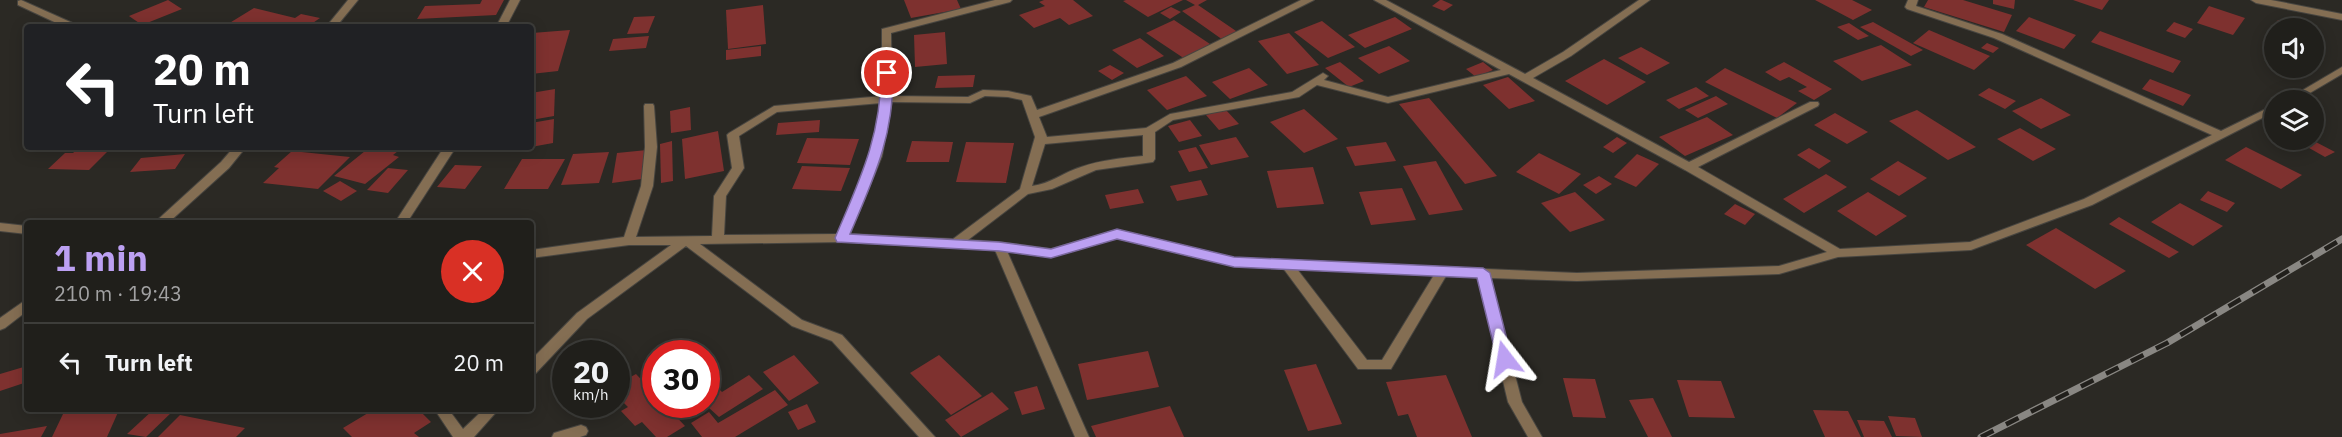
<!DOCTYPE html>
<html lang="en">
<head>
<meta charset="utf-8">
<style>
	:root { --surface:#201f1b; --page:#2d2c28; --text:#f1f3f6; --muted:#a2a2a3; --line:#3d3d3a; --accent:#bca0f2 }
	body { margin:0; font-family:"IBM Plex Sans",sans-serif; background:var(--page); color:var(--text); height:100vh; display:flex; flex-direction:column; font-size:22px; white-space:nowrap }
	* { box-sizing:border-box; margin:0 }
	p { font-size:20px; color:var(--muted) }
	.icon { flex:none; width:33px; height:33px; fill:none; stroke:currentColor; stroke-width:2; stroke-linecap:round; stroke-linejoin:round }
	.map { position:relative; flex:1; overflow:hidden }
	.side { position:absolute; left:24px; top:220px; width:510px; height:192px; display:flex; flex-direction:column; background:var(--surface); border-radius:6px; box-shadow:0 3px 15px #0003,0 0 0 2px var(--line) }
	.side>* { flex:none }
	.guide { position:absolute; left:24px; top:24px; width:510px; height:126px; border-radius:6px; box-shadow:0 3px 15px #0003,0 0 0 2px var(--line); background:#202124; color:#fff; overflow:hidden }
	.fabs { position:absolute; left:2264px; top:18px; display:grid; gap:12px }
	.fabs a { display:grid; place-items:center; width:60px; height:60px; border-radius:50%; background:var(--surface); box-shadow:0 3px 15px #0003,0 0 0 2px var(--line); font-size:30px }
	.speed { position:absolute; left:552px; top:340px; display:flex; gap:12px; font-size:30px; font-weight:700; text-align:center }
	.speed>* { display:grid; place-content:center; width:78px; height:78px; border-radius:50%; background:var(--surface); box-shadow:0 3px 15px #0003,0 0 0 2px var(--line); line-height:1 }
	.speed small { font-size:15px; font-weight:400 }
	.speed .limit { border:9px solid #d22; background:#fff; color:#111 }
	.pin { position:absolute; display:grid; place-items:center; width:51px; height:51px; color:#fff; margin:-26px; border:3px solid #fff; border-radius:50%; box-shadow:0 2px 6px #0007 }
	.me { position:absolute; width:66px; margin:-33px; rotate:346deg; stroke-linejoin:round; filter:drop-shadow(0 0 4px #0008) }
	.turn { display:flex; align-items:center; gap:21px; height:126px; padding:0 30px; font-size:27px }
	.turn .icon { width:78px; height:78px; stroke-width:2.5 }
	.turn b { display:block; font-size:42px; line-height:51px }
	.round { display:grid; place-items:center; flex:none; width:63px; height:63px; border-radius:32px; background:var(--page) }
	.head { display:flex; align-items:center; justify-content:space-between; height:102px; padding:0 30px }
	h1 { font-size:36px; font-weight:700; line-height:45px; color:var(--accent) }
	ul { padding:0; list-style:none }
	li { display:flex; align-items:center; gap:18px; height:78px; padding:0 30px; border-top:2px solid var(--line) }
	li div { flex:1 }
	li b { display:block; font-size:22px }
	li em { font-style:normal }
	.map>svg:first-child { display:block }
</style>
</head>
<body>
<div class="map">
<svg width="2342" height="437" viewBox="0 0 2342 437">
	<rect width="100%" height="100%" fill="#2b2924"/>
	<g fill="#7e312f">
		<polygon points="168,0 182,9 142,25 129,16"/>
		<polygon points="482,0 504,0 496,15 417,19 425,6 480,4"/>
		<polygon points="904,0 957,0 961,9 911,18"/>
		<polygon points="1044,0 1073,0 1093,16 1069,25 1060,18 1034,28 1019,15 1045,6 1039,2"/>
		<polygon points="1126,0 1183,0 1148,17 1123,1"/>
		<polygon points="1186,0 1207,0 1198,5 1239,33 1223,40 1182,11 1195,5"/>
		<polygon points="1440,0 1442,0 1453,5 1444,11 1432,6"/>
		<polygon points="1815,0 1852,0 1872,10 1853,20"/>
		<polygon points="1928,0 1963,0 2012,15 2004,32 1924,7"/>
		<polygon points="1993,0 2015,0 2014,9 1993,4"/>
		<polygon points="2073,0 2109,0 2102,10"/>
		<polygon points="763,5 766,44 728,49 726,10"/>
		<polygon points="2209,6 2245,18 2233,35 2197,23"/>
		<polygon points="1171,7 1181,12 1170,19 1160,13"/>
		<polygon points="254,8 295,18 301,14 320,18 307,27 223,27"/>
		<polygon points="655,16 648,33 627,34 634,17"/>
		<polygon points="1395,17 1412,29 1365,48 1348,35"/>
		<polygon points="2029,17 2076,35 2064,49 2016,31"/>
		<polygon points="1174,20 1213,46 1185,59 1146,33"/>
		<polygon points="2278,20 2303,28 2274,28 2274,44 2265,40"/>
		<polygon points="1322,21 1355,47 1328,58 1294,32"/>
		<polygon points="1873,22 1923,50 1911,56 1860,27"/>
		<polygon points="2174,22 2193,29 2185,38 2166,31"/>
		<polygon points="1849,23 1869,36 1858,40 1837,27"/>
		<polygon points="570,30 558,71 531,74 532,33"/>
		<polygon points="1929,30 1990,56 1974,70 1913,43"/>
		<polygon points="2100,31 2181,61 2173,73 2091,42"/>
		<polygon points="945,32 947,64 915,67 914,35"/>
		<polygon points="1289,33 1319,65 1287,74 1258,41"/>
		<polygon points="649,36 646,48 609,51 613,39"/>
		<polygon points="1140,38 1164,56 1137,68 1112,50"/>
		<polygon points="1987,43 1999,48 1993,53 1981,48"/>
		<polygon points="1881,45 1912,65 1862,81 1833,61"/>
		<polygon points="761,46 761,56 726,60 726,50"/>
		<polygon points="1389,46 1410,61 1379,74 1358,58"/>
		<polygon points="1641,47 1670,63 1647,75 1618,58"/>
		<polygon points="1604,59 1646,82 1607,105 1565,81"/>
		<polygon points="1340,62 1364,81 1349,87 1325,68"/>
		<polygon points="1483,62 1493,70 1476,77 1466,69"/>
		<polygon points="1784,62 1832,89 1814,100 1798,91 1807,87 1789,77 1780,81 1765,72"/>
		<polygon points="1110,65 1124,73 1112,80 1098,71"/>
		<polygon points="1249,68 1268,85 1230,99 1212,82"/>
		<polygon points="1725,68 1797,103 1777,118 1705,82"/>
		<polygon points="975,75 973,87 935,88 938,76"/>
		<polygon points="1186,76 1207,96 1167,110 1147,90"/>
		<polygon points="1508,77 1535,101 1509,109 1483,85"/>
		<polygon points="2150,79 2191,95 2183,106 2142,89"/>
		<polygon points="1696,87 1709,96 1679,109 1666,100"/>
		<polygon points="1989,88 2016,101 2005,109 1978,95"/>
		<polygon points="555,89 554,116 531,120 531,93"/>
		<polygon points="1716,96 1728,104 1698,118 1685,110"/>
		<polygon points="1429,98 1497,176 1465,184 1399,104"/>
		<polygon points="2041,98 2071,115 2041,129 2012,111"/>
		<polygon points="690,107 691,130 671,133 670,111"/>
		<polygon points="1225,109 1239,124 1219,130 1206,115"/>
		<polygon points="1304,109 1338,139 1304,153 1270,122"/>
		<polygon points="1917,110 1976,147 1948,160 1889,121"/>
		<polygon points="1835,113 1868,132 1847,144 1814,125"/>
		<polygon points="1707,117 1733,135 1685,156 1659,137"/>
		<polygon points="554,119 553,143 531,147 531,123"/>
		<polygon points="820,120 819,132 776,135 778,123"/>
		<polygon points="1190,120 1202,136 1179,142 1168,126"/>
		<polygon points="2020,128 2056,149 2033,161 1997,139"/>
		<polygon points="718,131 724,171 685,179 682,139"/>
		<polygon points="1236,137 1249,157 1211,165 1199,145"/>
		<polygon points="1617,137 1627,143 1613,153 1603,147"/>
		<polygon points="807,138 859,139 850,165 797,163"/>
		<polygon points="2295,140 2312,140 2335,152 2325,157"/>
		<polygon points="672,141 673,181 661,183 660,144"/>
		<polygon points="912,141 953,142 949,162 906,162"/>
		<polygon points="966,142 1014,143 1006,183 956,182"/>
		<polygon points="1386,142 1396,161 1355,166 1346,147"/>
		<polygon points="79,147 112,147 89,170 48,169 65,153 73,153"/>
		<polygon points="370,147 382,150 386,147 403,147 393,155 399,157 365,184 334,176"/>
		<polygon points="1196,147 1208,168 1189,172 1178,151"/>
		<polygon points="2246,147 2302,175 2281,189 2225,160"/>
		<polygon points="1809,148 1831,161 1819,169 1797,155"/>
		<polygon points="647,150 642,179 612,183 617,153"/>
		<polygon points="292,151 350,157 318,189 263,183 279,168 274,167"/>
		<polygon points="609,152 599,183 561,185 573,154"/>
		<polygon points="1539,153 1581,174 1559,194 1516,172"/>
		<polygon points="185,154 175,169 130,172 141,158"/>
		<polygon points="1637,154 1659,164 1636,187 1614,177"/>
		<polygon points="522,159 565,159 548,189 504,189"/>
		<polygon points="1436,161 1463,210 1429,215 1403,166"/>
		<polygon points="1898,161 1927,178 1899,196 1870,179"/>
		<polygon points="455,165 482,166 465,189 437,187"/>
		<polygon points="802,166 850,168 841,191 792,189"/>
		<polygon points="1313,167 1324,204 1277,208 1267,171"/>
		<polygon points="388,168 408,170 388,193 367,190"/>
		<polygon points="1826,174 1847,187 1804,213 1783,199"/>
		<polygon points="1599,176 1612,184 1596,194 1583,185"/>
		<polygon points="1201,180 1208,195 1177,201 1170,186"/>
		<polygon points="340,181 357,191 341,201 323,191"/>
		<polygon points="1402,188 1416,220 1371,225 1359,192"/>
		<polygon points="1138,189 1144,203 1110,209 1105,195"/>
		<polygon points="2208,191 2235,203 2227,212 2200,200"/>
		<polygon points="1575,192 1605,220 1570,232 1541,203"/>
		<polygon points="1868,192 1907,216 1876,236 1837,211"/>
		<polygon points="2180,203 2223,226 2193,246 2151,222"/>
		<polygon points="1735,204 1755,214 1745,225 1724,214"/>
		<polygon points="2119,217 2179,252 2169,258 2109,224"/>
		<polygon points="2056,228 2126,271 2095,289 2026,245"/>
		<polygon points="1148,351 1159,387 1087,400 1078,364"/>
		<polygon points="794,355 819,383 789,401 763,372"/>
		<polygon points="939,355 982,396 951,415 910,373"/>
		<polygon points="1316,364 1342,424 1308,431 1284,370"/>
		<polygon points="27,366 27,382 0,391 0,374"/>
		<polygon points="636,374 656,395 656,405 665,405 685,426 667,437 656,437 642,422 635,426 621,411 628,407 616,395 616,385"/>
		<polygon points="749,375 763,389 719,417 708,407 690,418 677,405 706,405 706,376 722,392"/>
		<polygon points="1446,375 1472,437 1417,437 1408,414 1398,416 1386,382"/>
		<polygon points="1563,378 1595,379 1606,418 1573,417"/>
		<polygon points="1677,380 1721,381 1735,418 1689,417"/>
		<polygon points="1037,386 1045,409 1022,415 1014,392"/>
		<polygon points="775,390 788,405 735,437 702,437 691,423 709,412 718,423"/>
		<polygon points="992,392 1009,409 961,437 945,420"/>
		<polygon points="1653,398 1672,437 1648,437 1629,400"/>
		<polygon points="807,404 816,422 798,430 788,412"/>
		<polygon points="1170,406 1184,437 1096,437 1091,426"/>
		<polygon points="88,410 119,410 107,437 52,437 63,414"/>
		<polygon points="153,410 174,410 146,437 127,434"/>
		<polygon points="373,410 391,410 394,413 399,410 419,410 431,422 414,433 419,437 352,437 343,428"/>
		<polygon points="1813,410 1848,411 1861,437 1825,437"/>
		<polygon points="180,415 245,428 236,437 158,437"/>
		<polygon points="1888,416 1915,418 1922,437 1896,436"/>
		<polygon points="1857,420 1884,421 1892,437 1864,437"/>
		<polygon points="47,426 41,437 0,437 0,434"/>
	</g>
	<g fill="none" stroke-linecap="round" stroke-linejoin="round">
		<defs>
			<g id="minor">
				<polygon points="21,0 77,25 78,27 65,27 18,5 18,1"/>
				<polygon points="348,0 358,0 336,27 326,27"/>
				<polygon points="510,0 520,0 506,27 496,27"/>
				<path d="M995 0H1012L1010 2 891 33 892 96 968 97 983 90 1008 91 1031 96 1037 110 1173 63 1301 0H1314L1181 67 1039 117 1047 137 1146 128 1170 114 1292 92 1323 73 1328 76 1324 80 1388 97 1501 70 1374 0H1386L1525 74 1563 52 1639 0H1650L1571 56 1533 78 1689 162 1810 102H1818L1819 104 1818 106 1698 167 1840 249 1970 242 2084 199 2212 135 1994 38 1907 9 1905 7 1908 0H1918L1916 6 2002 34 2221 131 2274 105V112L2092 205 1971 250 1838 257 1779 274 1577 281 1490 278 1522 402 1542 437H1528L1508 402 1478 277 1446 276 1391 369H1358L1283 268 1234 266 1117 238 1051 257 1007 251 1089 437H1075L995 250 842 242 700 244 802 320 842 335 935 437H919L832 341 792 326 686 246 587 319 536 373 531 374V360L577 313 671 245H629L531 258V250L624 237 641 186 645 147 644 106 645 104H653L654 106 657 147 653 186 636 237 712 236 714 196 732 168 727 135 729 133 774 106 882 96V29ZM1509 74 1685 170 1827 252 1779 266 1577 273 1234 258 1117 230 1051 249 999 242 968 240 1028 194 1052 189 1096 170 1153 162 1155 159V132L1173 120 1299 97 1317 85 1388 103ZM985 96 1008 97 1022 100 1035 137 1020 189 953 239 850 234 882 156 892 102 970 103ZM881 103 870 156 838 234 724 235 726 196 744 168 739 136 777 112ZM1143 135V156C1122 158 1101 160 1081 167 1064 172 1050 184 1032 186L1045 144ZM1297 269 1434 275 1382 360H1367Z"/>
				<polygon points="2251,0 2271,0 2342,14 2342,20 2256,3"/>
				<polygon points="2342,67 2342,74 2298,100 2286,100"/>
				<polygon points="234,147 246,147 229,168 167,224 153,224 221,162"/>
				<polygon points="444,147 456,147 406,224 394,224"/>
				<polygon points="0,223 27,226 27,234 0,231"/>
				<polygon points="27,299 27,311 5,328 0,330 0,318"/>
				<polygon points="435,410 449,410 463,429 483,410 498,410 474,437 453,437"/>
				<polygon points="581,425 586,427 588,431 586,435 580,437 552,437 554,433"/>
			</g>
		</defs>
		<use href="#minor" stroke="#474540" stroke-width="2"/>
		<use href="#minor" fill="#846e53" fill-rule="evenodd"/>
		<defs>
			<polyline id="rail" points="1981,437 2167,343 2342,239"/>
		</defs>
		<use href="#rail" stroke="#898783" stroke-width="7"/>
		<use href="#rail" stroke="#211f1b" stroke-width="4.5" stroke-dasharray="14" stroke-linecap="butt"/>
	</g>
	<path fill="#bca0f2" stroke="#7a689d" stroke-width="1.5" d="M887 70 893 73C894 136 874 178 850 234L999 242 1051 249 1117 229 1234 257 1483 268 1490 273 1512 359 1510 363H1499L1497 359 1477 278 1234 267 1117 239 1051 258 999 251 837 242 835 238C859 181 881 137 881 73Z"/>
</svg>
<div class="fabs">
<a><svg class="icon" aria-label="sound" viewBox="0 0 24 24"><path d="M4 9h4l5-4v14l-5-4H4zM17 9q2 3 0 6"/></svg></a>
<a><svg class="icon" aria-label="layers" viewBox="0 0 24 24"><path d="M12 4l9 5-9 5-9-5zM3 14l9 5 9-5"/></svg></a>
</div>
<div class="speed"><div>20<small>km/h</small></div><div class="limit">30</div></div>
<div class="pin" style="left:887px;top:73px;background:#d93025"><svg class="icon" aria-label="arrive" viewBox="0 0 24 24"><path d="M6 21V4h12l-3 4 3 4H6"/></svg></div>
<svg class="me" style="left:1505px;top:359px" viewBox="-20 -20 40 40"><path d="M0-17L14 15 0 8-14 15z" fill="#bca0f2" stroke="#fff" stroke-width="4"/></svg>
<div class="guide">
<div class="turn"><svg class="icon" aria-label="left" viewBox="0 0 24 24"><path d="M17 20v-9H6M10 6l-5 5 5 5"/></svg><div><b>20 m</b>Turn left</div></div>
</div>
<section class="side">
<div class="head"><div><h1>1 min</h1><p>210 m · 19:43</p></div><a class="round" style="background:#d93025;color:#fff"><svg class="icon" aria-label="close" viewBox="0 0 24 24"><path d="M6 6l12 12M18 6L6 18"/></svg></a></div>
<ul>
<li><svg class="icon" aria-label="left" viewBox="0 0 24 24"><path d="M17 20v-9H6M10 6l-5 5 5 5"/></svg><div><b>Turn left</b></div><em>20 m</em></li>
</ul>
</section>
</div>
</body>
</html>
